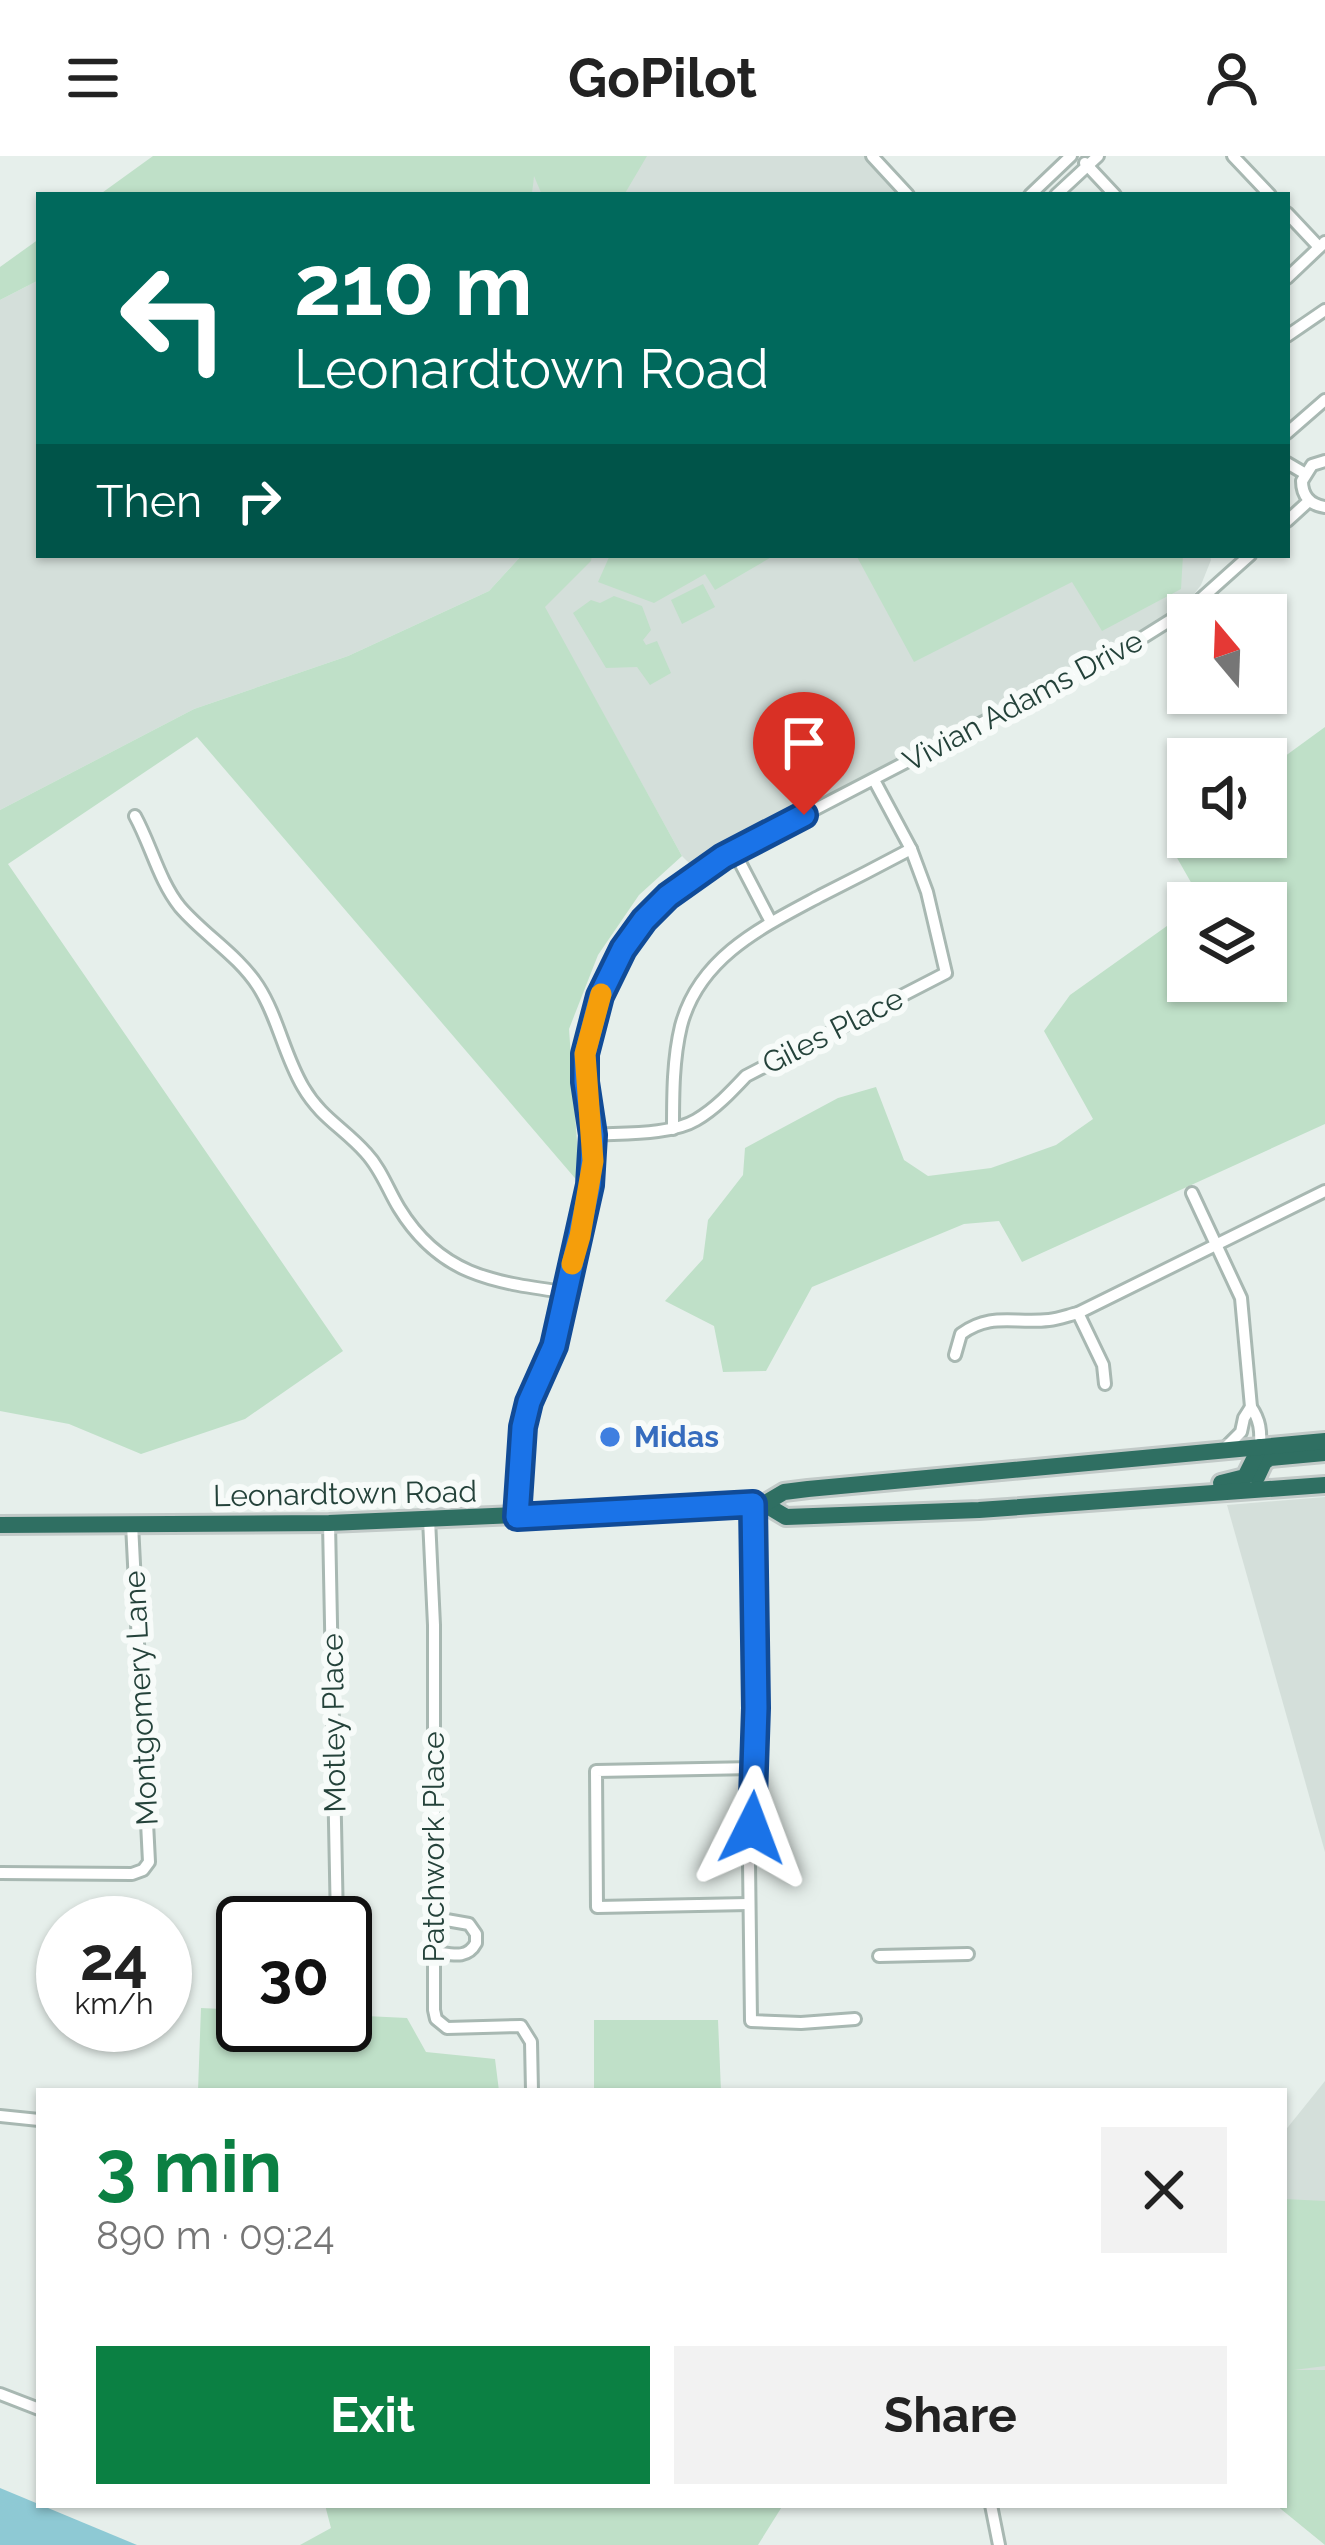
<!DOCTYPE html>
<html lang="en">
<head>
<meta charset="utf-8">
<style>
	:root { --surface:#fff; --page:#f2f2f2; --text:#222; --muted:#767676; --accent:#0b8043 }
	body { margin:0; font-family:Raleway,sans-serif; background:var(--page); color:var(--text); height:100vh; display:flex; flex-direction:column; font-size:45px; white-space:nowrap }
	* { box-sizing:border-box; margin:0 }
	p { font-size:39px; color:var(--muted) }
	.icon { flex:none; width:66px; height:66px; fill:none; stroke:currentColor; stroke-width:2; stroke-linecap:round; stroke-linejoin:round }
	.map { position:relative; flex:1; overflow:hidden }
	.sheet { position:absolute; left:36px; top:1932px; width:1251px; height:420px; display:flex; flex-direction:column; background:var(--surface); border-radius:0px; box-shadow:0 3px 9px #0004 }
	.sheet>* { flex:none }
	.top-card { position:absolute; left:36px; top:36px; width:1254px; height:366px; border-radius:0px; box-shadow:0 3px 9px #0004; background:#00695c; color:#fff; overflow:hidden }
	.needle { width:78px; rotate:341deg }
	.buttons { position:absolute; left:1167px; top:438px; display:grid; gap:24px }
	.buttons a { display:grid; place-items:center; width:120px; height:120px; border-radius:0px; background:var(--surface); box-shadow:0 3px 9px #0004; font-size:60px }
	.speed { position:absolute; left:36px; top:1740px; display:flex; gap:24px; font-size:60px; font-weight:700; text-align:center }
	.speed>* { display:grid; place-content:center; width:156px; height:156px; border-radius:50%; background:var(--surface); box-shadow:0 3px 9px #0004; line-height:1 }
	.speed small { font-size:30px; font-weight:400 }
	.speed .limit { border:6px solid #111; border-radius:18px; background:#fff; color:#111 }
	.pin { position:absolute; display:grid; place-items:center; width:102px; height:102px; color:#fff; margin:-123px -51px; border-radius:50% 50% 50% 0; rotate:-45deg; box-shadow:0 0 12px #0007 }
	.pin .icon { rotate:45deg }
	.me { position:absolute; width:132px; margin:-66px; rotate:3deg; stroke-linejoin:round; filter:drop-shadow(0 0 9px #0008) }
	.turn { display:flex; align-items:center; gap:42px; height:252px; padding:0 60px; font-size:54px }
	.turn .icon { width:156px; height:156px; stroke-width:2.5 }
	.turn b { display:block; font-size:84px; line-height:102px }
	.then { display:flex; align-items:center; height:114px; padding:0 60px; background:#0003; gap:24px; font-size:45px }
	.round { display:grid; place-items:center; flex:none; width:126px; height:126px; border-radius:0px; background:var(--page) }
	.overview { display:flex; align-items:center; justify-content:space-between; height:204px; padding:0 60px }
	h1 { font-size:72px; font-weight:700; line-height:90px; color:var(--accent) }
	.action { display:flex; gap:24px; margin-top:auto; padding:24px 60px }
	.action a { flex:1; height:138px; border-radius:0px; background:var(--accent); color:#fff; font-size:48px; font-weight:700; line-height:138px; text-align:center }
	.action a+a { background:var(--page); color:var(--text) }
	header { display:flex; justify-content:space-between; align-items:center; height:156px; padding:0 60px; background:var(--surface); font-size:54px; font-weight:700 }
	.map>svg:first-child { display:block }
</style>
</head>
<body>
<header><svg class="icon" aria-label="menu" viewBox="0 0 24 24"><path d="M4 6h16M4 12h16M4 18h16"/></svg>GoPilot<svg class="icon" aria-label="person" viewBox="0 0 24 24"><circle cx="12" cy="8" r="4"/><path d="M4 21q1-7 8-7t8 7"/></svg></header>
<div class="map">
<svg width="1325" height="2389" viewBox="0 0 1325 2389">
	<rect width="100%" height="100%" fill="#e6efeb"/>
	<g fill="#d4dfda">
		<polygon points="543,0 864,0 899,39 532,39 533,17"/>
		<polygon points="39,124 39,399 522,399 489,435 348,500 194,553 0,654 0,144"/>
		<polygon points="592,399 1210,399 1211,404 1201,429 1184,451 693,711 682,700 544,451 590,405"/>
		<polygon points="1325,1341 1325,1696 1227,1349"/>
		<polygon points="1325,1925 1325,2216 1284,2219 1284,1976"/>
	</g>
	<g fill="#bfe0c8">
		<polygon points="153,0 647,0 624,39 542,39 534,20 532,39 99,39"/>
		<polygon points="39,83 39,124 0,144 0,111"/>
		<polygon points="522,399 592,399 591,405 545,451 682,700 639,739 598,799 569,873 580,1028 197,581 8,708 343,1195 245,1263 141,1298 69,1268 0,1255 0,654 194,553 348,500 489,435"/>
		<polygon points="610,399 775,399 715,434 705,418 654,447 598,426"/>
		<polygon points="856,399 1183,399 1181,433 1102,475 1072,426 914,506"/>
		<polygon points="703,428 715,451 682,468 671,444"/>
		<polygon points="614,440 642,450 651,474 643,484 646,489 657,485 671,517 650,529 637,511 606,512 573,457 591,444 600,447"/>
		<polygon points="1325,571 1325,968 1022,1106 999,1065 964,1068 812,1131 766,1215 723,1216 714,1170 665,1145 703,1103 708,1064 743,1019 745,992 838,942 876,931 904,1004 928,1020 991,1012 1056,989 1093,963 1044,875 1070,839 1188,755 1188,825 1266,825 1266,747 1198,747 1201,744 1168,686 1188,671 1188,681 1266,681 1266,614"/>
		<polygon points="201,1852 243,1854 243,1869 345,1869 345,1859 407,1862 426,1896 495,1903 499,1935 198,1935"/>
		<polygon points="594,1864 718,1864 721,1935 594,1935"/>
		<polygon points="1284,2043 1325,2045 1325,2210 1294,2214 1325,2214 1325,2389 1276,2349 1284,2349"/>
		<polygon points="325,2349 783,2349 758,2389 300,2389 331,2372"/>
	</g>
	<polygon fill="#8ec9d4" points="0,2332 137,2389 0,2389"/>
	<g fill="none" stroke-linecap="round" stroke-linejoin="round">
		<defs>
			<g id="minor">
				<polyline points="872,0 908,39"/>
				<polyline points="1233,0 1270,39"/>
				<polyline points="1085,7 1115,39"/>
				<polyline points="1030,39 1071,0"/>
				<polyline points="1056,39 1098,0"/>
				<polyline points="1287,57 1319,91"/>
				<polyline points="1287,122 1325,86"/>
				<polyline points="1287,180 1325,154"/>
				<polyline points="1287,277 1325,244"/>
				<path d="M1325 305 1312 309 1302 325C1302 340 1310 349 1325 351"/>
				<polyline points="1287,307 1304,317"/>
				<polyline points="1287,365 1309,345"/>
				<path d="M135 660C151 689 159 725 180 751 204 779 238 799 258 830 278 861 284 899 303 931 321 962 344 972 366 997 381 1013 388 1034 399 1052 440 1119 492 1126 564 1136"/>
				<polyline points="734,695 771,766"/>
				<path d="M673 973C673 939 673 903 681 870 699 801 762 771 820 740 850 725 881 709 911 693"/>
				<path d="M593 979C622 977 671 979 696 964 715 953 731 936 746 920L946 817 927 736 911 693 874 624"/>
				<path d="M1192 1037 1241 1142 1251 1251C1260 1264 1261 1275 1260 1291"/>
				<polyline points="1078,1157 1103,1209 1105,1228"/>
				<path d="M955 1199 961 1178C991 1156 1014 1168 1049 1164 1059 1163 1069 1159 1078 1157L1325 1035"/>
				<polyline points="1225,1292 1241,1276 1244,1262 1251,1251"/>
				<polyline points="753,1349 756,1552 754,1639 749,1706 751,1865 801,1867 855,1863"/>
				<path d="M517 1361 523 1271 529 1246 554 1190 590 1029C592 1013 594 998 593 982 591 954 583 927 585 899 592 810 651 746 723 701L1126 492 1193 450 1250 399"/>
				<polyline points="429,1363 434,1469 434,1854 436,1863 447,1872 521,1870 531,1886 532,1935"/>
				<polyline points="329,1367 337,1767"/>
				<polyline points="0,1717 132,1718 143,1714 149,1706 132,1368"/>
				<polyline points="749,1748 597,1751 596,1615 755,1612"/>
				<path d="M435 1796C451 1798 467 1804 476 1787V1778L469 1768 435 1762"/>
				<polyline points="879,1800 968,1798"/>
				<polyline points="0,1960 39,1964"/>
				<polyline points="0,2238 39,2253"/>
				<polyline points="991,2349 999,2389"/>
			</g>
			<g id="highway">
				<polyline points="1257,1321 1264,1306 1270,1302 1325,1297"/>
				<polyline points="1221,1327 1245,1321 1260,1291"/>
				<polyline points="764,1348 786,1361 979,1354 1325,1329"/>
				<polyline points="0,1369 329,1367 753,1349 764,1348 784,1336 808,1333 1325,1285"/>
			</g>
		</defs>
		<use href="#minor" stroke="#a8b8b2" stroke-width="16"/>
		<use href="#highway" stroke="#c2cac8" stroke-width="22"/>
		<use href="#minor" stroke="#fff" stroke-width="10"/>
		<use href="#highway" stroke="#2f6f62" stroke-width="16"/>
	</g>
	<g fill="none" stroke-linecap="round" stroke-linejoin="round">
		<defs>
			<polyline id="route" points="752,1672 756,1552 753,1348 517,1361 523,1271 529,1246 554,1190 590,1029 593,979 585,926 585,898 600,840 623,793 644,764 668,740 723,701 804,659"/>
		</defs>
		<use href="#route" stroke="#114b97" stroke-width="30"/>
		<use href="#route" stroke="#1a73e8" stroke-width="21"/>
		<polyline stroke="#f59e0b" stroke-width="21" points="572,1108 580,1080 593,1005 585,898 601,838"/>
	</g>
	<circle fill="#3f7fe0" stroke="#f7fbf9" stroke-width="4.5" cx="610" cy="1281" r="12"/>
	<g text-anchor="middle" stroke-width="12" stroke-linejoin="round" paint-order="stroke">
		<g font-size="30" fill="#24423a" stroke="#f7fbf9">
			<text transform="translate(1023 545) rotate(-28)" y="10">Vivian Adams Drive</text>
			<text transform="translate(833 875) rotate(-27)" y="10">Giles Place</text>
			<text transform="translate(345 1338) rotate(-1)" y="10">Leonardtown Road</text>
			<text transform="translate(141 1542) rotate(-93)" y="10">Montgomery Lane</text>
			<text transform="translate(334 1567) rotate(-91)" y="10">Motley Place</text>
			<text transform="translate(434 1691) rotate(-90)" y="10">Patchwork Place</text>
		</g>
		<g font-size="30" font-weight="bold" fill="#366cbe" stroke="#f7fbf9" text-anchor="start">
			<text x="634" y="1291">Midas</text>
		</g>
	</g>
</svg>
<div class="buttons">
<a><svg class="needle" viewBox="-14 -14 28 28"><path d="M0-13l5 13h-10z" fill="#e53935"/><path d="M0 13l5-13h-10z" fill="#767676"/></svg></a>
<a><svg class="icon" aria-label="sound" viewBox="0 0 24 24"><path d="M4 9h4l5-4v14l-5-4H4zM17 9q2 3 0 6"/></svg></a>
<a><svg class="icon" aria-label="layers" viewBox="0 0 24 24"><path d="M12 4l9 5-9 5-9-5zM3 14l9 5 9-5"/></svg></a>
</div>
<div class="speed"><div>24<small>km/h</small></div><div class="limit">30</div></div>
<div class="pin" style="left:804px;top:659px;background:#d93025"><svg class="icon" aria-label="arrive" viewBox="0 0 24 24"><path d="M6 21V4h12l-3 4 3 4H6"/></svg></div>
<svg class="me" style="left:752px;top:1672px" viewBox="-20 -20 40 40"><path d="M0-17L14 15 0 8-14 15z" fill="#1a73e8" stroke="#fff" stroke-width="4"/></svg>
<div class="top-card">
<div class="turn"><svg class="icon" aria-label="left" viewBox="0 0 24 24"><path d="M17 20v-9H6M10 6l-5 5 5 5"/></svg><div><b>210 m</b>Leonardtown Road</div></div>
<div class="then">Then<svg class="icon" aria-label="right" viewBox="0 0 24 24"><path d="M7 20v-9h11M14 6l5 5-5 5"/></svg></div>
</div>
<section class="sheet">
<div class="overview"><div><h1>3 min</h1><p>890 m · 09:24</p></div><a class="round"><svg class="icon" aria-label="close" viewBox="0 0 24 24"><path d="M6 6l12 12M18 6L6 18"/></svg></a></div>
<div class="action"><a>Exit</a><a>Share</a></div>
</section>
</div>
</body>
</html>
